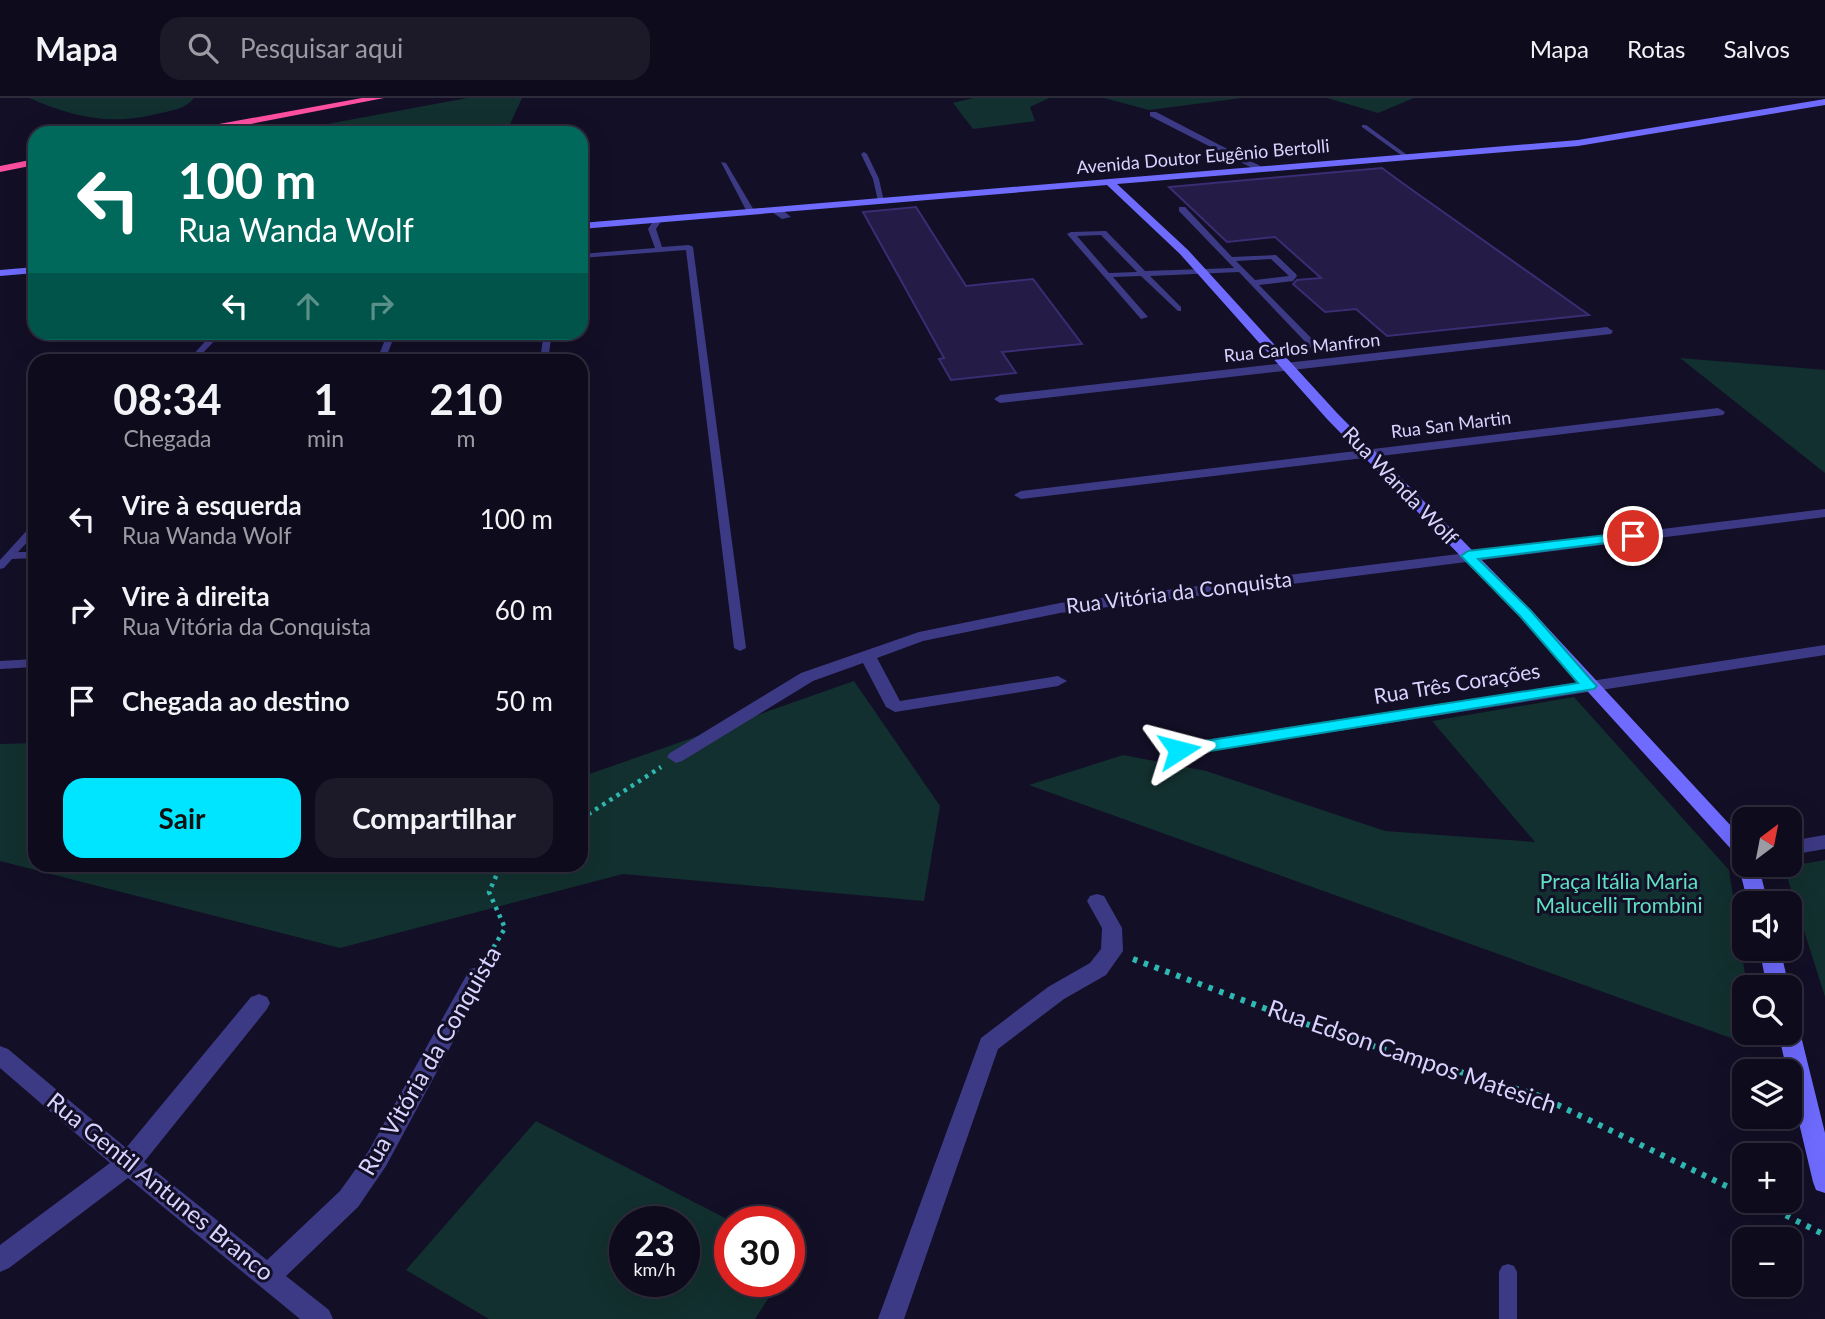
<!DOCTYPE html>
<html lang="pt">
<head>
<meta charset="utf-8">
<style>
	:root { --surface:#0e0b1c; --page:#1c1929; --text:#f1f3f6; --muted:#9b9ba3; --line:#2e2b3b; --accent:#00e5ff }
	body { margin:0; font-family:Lato,sans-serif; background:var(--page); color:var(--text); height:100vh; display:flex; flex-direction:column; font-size:26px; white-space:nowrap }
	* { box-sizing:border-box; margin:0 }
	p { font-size:23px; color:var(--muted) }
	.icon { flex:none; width:38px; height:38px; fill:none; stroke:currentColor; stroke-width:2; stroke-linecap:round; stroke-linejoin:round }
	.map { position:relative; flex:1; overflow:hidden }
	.details { position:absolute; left:28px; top:256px; width:560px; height:518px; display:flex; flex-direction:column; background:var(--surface); border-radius:21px; box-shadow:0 7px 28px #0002,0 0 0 2px var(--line) }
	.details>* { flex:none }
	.guide { position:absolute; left:28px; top:28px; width:560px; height:214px; border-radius:21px; box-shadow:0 7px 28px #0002,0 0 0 2px var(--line); background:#00695c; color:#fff; overflow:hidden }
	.needle { width:46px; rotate:32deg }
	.controls { position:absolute; left:1732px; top:709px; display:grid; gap:14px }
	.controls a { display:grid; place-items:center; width:70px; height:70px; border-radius:14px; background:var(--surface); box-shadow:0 7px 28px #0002,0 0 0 2px var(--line); font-size:35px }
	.speed { position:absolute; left:609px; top:1108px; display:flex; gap:14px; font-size:35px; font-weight:700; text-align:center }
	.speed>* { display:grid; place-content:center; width:91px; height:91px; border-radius:50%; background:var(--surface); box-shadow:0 7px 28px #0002,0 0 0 2px var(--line); line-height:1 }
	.speed small { font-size:18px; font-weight:400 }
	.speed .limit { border:10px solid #d22; background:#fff; color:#111 }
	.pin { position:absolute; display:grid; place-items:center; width:60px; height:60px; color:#fff; margin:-30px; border:4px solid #fff; border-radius:50%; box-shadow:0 2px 7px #0007 }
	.me { position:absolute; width:77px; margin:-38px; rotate:81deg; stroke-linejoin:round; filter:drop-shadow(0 0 5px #0008) }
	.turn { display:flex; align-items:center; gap:24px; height:147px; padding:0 35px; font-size:32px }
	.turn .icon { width:91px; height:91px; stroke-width:2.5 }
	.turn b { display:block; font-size:49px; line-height:60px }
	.lanes { display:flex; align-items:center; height:66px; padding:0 35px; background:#0003; justify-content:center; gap:35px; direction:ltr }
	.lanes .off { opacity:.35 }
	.eta { display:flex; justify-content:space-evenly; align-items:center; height:119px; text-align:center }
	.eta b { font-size:42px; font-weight:700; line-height:49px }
	.cta { display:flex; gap:14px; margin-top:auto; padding:14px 35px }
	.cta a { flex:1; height:80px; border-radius:21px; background:var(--accent); color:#111; font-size:28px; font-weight:700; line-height:80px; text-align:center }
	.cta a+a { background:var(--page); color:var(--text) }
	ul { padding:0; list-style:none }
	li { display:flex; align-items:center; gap:21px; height:91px; padding:0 35px }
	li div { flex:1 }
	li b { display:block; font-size:26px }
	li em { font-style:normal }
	header { display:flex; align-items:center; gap:42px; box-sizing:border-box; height:98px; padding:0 35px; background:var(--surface); border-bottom:2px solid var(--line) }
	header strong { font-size:33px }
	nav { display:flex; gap:38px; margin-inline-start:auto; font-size:24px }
	.search { width:490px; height:63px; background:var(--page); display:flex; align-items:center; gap:18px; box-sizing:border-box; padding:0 24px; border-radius:21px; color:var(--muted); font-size:26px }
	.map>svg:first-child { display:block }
</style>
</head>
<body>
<header>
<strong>Mapa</strong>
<div class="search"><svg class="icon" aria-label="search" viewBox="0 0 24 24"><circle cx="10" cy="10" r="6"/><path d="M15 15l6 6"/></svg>Pesquisar aqui</div>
<nav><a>Mapa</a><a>Rotas</a><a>Salvos</a></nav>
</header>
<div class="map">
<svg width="1825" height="1221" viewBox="0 0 1825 1221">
	<rect width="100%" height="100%" fill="#130f26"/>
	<g fill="#12302f" fill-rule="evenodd">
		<path d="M29 0H194C185 11 174 12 161 15 110 28 76 20 29 0Z"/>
		<polygon points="467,0 522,0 506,35 279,35"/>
		<polygon points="973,0 1049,0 1030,9 1035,23 973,31 953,5"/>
		<polygon points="1104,0 1242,0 1149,12"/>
		<polygon points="1327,0 1414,0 1378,15"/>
		<polygon points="1680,260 1825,272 1825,375"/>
		<polygon points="854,583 940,708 924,803 623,776 340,850 0,763 0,646 35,645 35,766 581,766 581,679"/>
		<polygon points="1574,599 1729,772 1747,889 1745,889 1745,934 1754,935 1756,949 1029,687 1123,657 1206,673 1385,733 1535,744 1432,623"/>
		<polygon points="1825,762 1825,899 1784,769"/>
		<path d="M536 1023 731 1123 730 1183H780L755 1221H489L406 1172ZM625 1124H684V1183H625Z"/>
	</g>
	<g fill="#241b47" stroke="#3b2d73" stroke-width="2">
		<polygon points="1382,70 1408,89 1589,217 1387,238 1356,211 1325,214 1293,186 1297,182 1321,180 1275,139 1227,144 1169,89"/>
		<polygon points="916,109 966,188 1033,181 1082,246 1002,254 1016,275 951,282 939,261 944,260 863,114"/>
	</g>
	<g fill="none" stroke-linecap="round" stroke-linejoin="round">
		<g stroke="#2fb8b0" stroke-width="4.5" stroke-dasharray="3.5 5" stroke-linecap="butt">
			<polyline points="581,721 661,669"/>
			<polyline points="489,857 505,830 489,794 497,776 512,766"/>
		</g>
		<g stroke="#2fb8b0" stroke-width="6" stroke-dasharray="4.5 7" stroke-linecap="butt">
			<polyline points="488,859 490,856"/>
			<polyline points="1133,861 1336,937 1537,997 1745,1097"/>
			<polyline points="1755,1102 1825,1137"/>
		</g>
		<g fill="#3d3a85" fill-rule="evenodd">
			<polygon points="1362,27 1366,27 1410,59 1405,60 1362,29"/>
			<polygon points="864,54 867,56 879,81 884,104 878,103 873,81 861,56"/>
			<polygon points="721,64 726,65 755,114 754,116 747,114"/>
			<path d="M1179 109H1185L1232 159 1276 157 1296 176 1297 178 1293 183 1259 187 1319 248V252H1313L1239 174 1150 178 1181 209V213H1178L1141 178 1113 179 1148 219 1141 221 1067 136 1071 134 1106 133 1145 173 1234 170 1179 113ZM1101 137 1137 174 1109 175 1077 138ZM1271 161 1289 178 1255 182 1236 163Z"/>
			<polygon points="655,120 662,122 656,131 662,149 689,147 693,149 746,550 740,553 734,550 686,152 581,160 581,156 655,150 648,131"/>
			<polygon points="214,234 223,234 196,262 188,262"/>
			<polygon points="388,234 396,234 385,262 377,262"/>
			<polygon points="544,234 552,234 548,262 540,262"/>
			<polygon points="35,427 35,436 18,454 35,454 35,460 12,461 4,470 0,471 0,462 31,428"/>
			<polygon points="35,561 35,569 0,571 0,563"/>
			<polygon points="1508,1166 1514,1168 1517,1174 1517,1221 1499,1221 1499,1174 1502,1168"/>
		</g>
		<g fill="#3d3a85" fill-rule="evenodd">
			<polygon points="1150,14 1156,14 1266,71 1258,73 1150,18"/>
			<polygon points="772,110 780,110 791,119 782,121 772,114"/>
			<polygon points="1607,229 1613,233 1611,236 1000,305 994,301 1000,297"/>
			<polygon points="1718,310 1725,314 1723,317 1021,401 1014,397 1021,393"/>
			<polygon points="1825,411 1825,419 1060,515 923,543 877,560 900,603 1058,578 1067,583 1058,588 895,614 886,609 863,565 813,583 682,663 676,665 667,659 670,655 801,575 919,534 1060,505"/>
			<polygon points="1825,547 1825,557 1179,658 1170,652 1179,646"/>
			<polygon points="1825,737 1825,751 1790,757 1790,743"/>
			<polygon points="1097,796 1104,798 1122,830 1123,853 1106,877 1064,901 998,951 904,1221 878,1221 981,940 1048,889 1090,865 1101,851 1102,830 1087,803 1090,798"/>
			<polygon points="478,869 486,871 489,877 386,1068 358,1109 286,1178 329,1212 333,1221 300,1221 128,1080 9,1170 0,1174 0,1147 110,1065 0,970 0,948 8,951 126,1050 251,899 259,896 267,899 270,905 267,911 144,1064 267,1162 340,1093 368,1054 470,871"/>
		</g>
		<g fill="#6f6bff" fill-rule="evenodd">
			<polygon points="1825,1 1825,7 1578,48 1117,86 1188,152 1337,315 1531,512 1745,743 1745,766 1758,766 1768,805 1748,805 1738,766 1741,762 1519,518 1327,321 1180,156 1107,87 581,131 581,125 1578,42"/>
			<polygon points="35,169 35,175 0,178 0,172"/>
			<polygon points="1759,850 1780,850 1789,889 1767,889"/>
			<polygon points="1790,926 1797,928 1800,934 1825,1035 1825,1095 1816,1092 1813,1084 1790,987 1790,973 1787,973 1778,934 1790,934"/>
		</g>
		<g fill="#ff4fa3" fill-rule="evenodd">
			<polygon points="362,0 384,0 204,35 181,35 186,32"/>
			<polygon points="35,61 35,67 0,74 0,68"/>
		</g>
	</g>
	<polygon fill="#00e5ff" stroke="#0095a6" stroke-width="2" points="1633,434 1639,438 1637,441 1478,461 1530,512 1594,585 1597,588 1594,591 1179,658 1171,652 1179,647 1578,585 1520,518 1461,458 1468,453"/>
	<g text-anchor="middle" stroke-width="6" stroke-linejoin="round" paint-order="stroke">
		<g font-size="18" fill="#d9d4ff" stroke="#130f26">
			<text transform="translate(1203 59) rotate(-5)" y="6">Avenida Doutor Eugênio Bertolli</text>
			<text transform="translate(1302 250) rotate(-6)" y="6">Rua Carlos Manfron</text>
			<text transform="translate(1451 327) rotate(-7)" y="6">Rua San Martin</text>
		</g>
		<g font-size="21" fill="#d9d4ff" stroke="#130f26">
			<text transform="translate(1400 388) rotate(46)" y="7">Rua Wanda Wolf</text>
			<text transform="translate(1179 495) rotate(-7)" y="7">Rua Vitória da Conquista</text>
			<text transform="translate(1457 586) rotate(-9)" y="7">Rua Três Corações</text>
		</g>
		<g font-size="21" fill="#5fe0c0" stroke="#130f26">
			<text x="1619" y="791">Praça Itália Maria<tspan x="1619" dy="24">Malucelli Trombini</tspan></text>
		</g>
		<g font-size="24" fill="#d9d4ff" stroke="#130f26">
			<text transform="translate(1412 959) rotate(19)" y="8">Rua Edson Campos Matesich</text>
			<text transform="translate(430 963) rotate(-60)" y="8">Rua Vitória da Conquista</text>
			<text transform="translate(160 1089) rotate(39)" y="8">Rua Gentil Antunes Branco</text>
		</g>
	</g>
</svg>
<div class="controls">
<a><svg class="needle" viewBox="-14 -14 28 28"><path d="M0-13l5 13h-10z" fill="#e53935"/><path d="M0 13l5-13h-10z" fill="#9b9ba3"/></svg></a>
<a><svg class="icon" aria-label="sound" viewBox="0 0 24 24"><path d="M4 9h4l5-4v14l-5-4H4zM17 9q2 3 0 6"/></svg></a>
<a><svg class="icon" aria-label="search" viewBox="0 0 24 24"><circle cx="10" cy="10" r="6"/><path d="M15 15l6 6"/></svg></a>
<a><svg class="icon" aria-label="layers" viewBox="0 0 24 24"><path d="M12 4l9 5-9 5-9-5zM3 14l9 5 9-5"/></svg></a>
<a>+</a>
<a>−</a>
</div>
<div class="speed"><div>23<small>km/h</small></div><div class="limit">30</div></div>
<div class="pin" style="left:1633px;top:438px;background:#d93025"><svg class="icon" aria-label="arrive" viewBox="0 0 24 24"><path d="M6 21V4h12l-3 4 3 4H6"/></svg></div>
<svg class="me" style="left:1179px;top:652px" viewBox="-20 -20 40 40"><path d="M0-17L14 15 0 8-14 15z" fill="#00e5ff" stroke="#fff" stroke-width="4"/></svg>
<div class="guide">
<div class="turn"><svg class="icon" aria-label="left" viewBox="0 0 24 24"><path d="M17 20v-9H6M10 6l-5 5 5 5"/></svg><div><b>100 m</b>Rua Wanda Wolf</div></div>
<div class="lanes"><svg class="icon" aria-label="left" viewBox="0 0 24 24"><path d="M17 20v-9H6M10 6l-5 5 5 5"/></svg><svg class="icon off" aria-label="ahead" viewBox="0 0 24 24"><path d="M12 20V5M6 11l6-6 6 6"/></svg><svg class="icon off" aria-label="right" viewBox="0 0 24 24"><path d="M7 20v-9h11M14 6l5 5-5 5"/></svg></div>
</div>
<section class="details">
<div class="eta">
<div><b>08:34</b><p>Chegada</p></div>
<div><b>1</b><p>min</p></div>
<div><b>210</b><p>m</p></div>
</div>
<ul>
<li><svg class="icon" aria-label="left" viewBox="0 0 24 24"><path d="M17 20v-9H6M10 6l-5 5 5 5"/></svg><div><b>Vire à esquerda</b><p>Rua Wanda Wolf</p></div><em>100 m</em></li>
<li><svg class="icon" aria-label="right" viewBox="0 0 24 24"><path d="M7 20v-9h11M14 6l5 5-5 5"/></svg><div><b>Vire à direita</b><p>Rua Vitória da Conquista</p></div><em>60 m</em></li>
<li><svg class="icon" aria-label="arrive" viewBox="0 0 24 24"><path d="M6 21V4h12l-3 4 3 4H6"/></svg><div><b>Chegada ao destino</b></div><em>50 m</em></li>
</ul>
<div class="cta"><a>Sair</a><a>Compartilhar</a></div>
</section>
</div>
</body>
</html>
